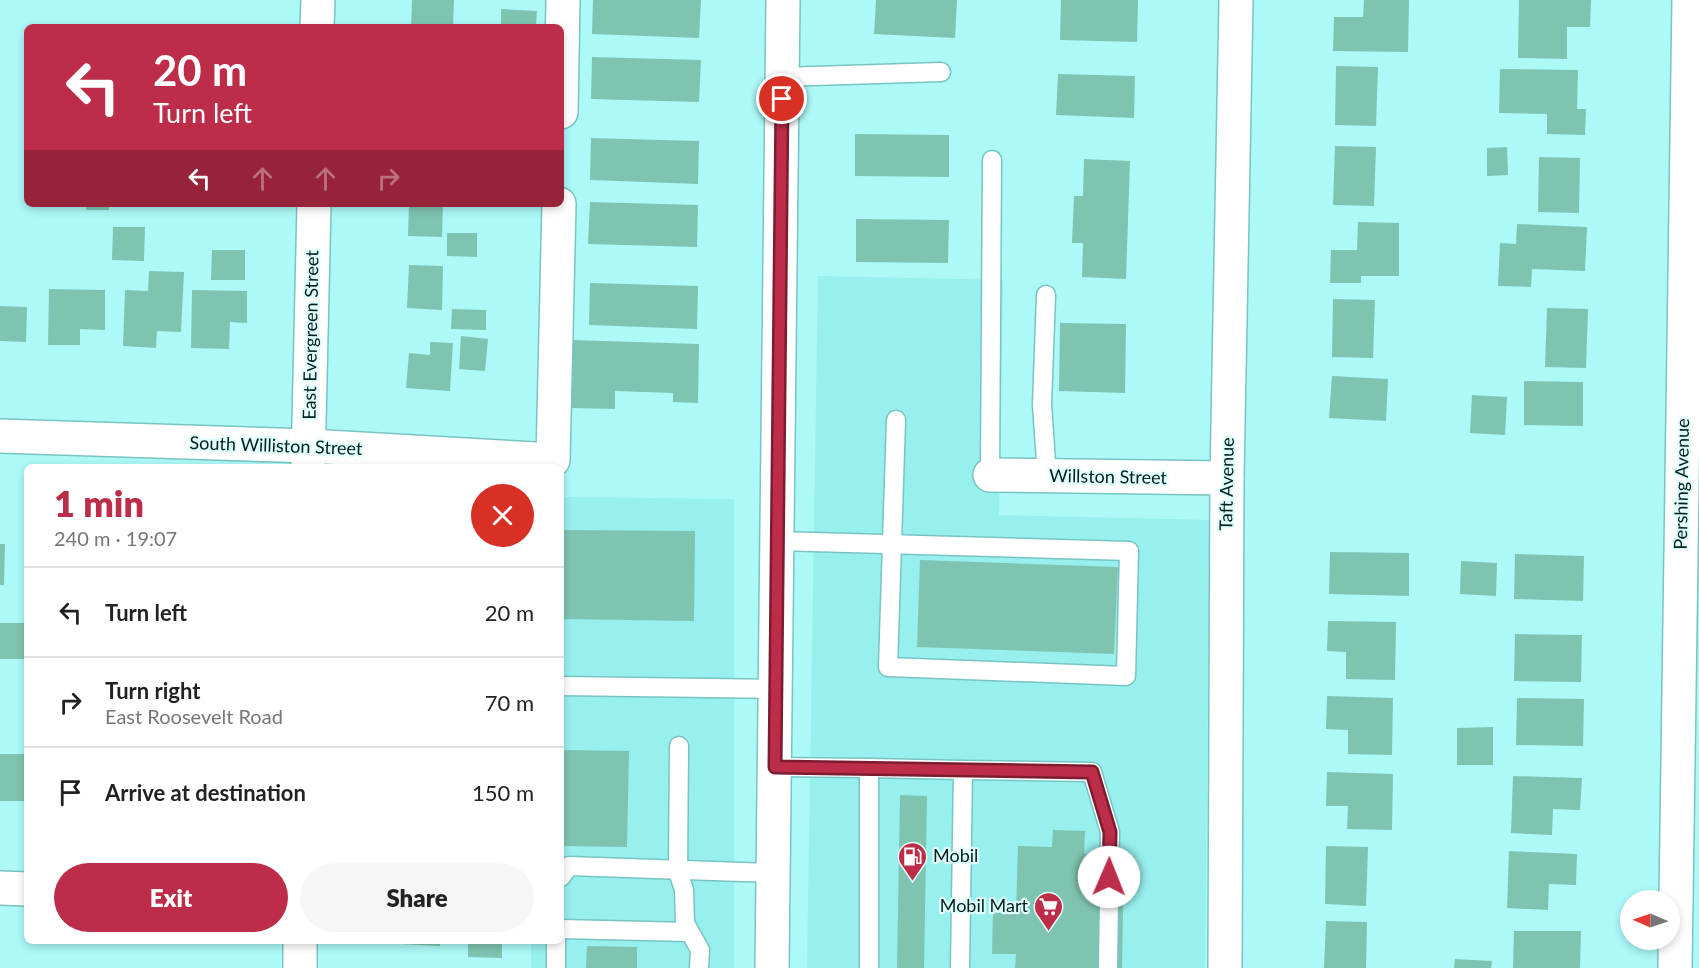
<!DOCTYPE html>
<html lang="en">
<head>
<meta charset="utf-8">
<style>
	:root { --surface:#fff; --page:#f6f6f6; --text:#222; --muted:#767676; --line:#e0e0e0; --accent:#bd2c49 }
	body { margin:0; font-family:Lato,sans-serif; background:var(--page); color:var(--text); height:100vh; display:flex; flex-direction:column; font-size:22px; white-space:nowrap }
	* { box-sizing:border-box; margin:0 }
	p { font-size:20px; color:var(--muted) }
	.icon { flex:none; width:33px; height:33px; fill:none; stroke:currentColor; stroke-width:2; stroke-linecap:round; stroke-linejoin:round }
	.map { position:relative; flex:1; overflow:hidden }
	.details { position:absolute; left:24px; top:464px; width:540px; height:480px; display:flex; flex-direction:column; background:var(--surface); border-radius:9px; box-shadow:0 3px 9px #0003 }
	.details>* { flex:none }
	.guide { position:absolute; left:24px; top:24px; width:540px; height:183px; border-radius:9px; box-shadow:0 3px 9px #0003; background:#bd2c49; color:#fff; overflow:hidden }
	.needle { width:39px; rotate:272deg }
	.controls { position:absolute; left:1620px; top:890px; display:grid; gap:12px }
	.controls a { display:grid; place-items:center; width:60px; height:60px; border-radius:50%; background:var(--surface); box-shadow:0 3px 9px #0003; font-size:30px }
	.pin { position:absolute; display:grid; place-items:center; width:51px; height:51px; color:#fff; margin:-26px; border:3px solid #fff; border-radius:50%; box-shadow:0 2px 6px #0007 }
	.me { position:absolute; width:66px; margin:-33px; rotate:1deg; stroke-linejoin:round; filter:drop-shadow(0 0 4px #0008) }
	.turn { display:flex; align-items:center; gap:21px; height:126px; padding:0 30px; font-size:27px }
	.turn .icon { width:78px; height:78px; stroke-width:2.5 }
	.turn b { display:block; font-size:42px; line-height:51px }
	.lanes { display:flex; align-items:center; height:57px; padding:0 30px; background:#0003; justify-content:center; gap:30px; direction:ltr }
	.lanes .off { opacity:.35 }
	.round { display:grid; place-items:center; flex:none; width:63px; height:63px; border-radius:32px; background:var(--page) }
	.overview { display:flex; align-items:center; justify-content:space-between; height:102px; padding:0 30px }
	h1 { font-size:36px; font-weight:800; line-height:45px; color:var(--accent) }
	.action { display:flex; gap:12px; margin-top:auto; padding:12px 30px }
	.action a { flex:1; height:69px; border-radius:36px; background:var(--accent); color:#fff; font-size:24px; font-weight:800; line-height:69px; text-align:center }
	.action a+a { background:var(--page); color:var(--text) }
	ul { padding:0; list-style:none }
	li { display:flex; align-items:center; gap:18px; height:90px; padding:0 30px; border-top:2px solid var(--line) }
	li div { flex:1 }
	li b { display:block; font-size:22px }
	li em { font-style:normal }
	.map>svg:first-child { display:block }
</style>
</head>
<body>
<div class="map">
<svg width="1699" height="968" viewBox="0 0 1699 968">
	<rect width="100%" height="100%" fill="#acf9f8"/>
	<g fill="#97efee">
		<polygon points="818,276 1003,280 999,515 1210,520 1205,968 807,968"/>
		<polygon points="561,497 734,499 734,968 531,968 531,941 561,940"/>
	</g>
	<g fill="#7fc4b1">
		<polygon points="412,0 454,0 453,27 411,27"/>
		<polygon points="593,0 701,0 699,38 592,34"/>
		<polygon points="876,0 957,0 955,38 874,34"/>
		<polygon points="1061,0 1138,0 1137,42 1060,40"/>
		<polygon points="1364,0 1409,0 1408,52 1333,51 1334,17 1363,17"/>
		<polygon points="1519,0 1591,0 1590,27 1567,27 1567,59 1518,58"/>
		<polygon points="501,9 537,11 536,27 501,27"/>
		<polygon points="592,57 701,60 699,102 591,99"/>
		<polygon points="1336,66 1378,67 1376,126 1335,125"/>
		<polygon points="1500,69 1578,70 1577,109 1586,109 1585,135 1547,134 1547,114 1499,113"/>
		<polygon points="1058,74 1135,76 1134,118 1056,115"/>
		<polygon points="855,134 949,135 949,177 855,176"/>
		<polygon points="591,138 699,141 698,184 590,180"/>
		<polygon points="1335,146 1376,147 1374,206 1333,205"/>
		<polygon points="1507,147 1508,175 1487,176 1487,148"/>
		<polygon points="1539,157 1580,158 1579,213 1538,212"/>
		<polygon points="1084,159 1130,161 1126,279 1082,277 1083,243 1072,243 1074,196 1083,196"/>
		<polygon points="590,202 698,205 697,247 588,244"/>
		<polygon points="87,204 109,204 109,210 86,210"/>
		<polygon points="409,204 443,204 442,237 408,236"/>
		<polygon points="856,219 949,220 948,263 856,262"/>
		<polygon points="1358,222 1399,223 1399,276 1361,276 1361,283 1330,283 1331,250 1357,250"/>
		<polygon points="1517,224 1587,227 1585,271 1532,269 1531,287 1498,286 1500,243 1516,244"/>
		<polygon points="113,227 145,227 144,261 112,260"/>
		<polygon points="447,233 477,233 477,257 447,256"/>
		<polygon points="212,250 245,250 245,280 211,280"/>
		<polygon points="409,265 443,266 442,310 407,308"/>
		<polygon points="149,271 184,272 181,332 157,331 156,348 123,346 125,290 148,291"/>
		<polygon points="590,283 698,286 697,329 589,325"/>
		<polygon points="49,289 105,290 105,330 80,329 80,345 48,345"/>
		<polygon points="192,290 247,291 247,323 230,322 229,349 191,348"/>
		<polygon points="1333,299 1375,300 1373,358 1332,357"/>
		<polygon points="0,306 27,307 26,342 0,341"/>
		<polygon points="1547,308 1588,309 1586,368 1545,367"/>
		<polygon points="452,309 486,310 486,330 451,329"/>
		<polygon points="1060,323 1126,324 1125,393 1059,391"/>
		<polygon points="461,336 488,339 485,371 459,369"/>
		<polygon points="572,340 699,344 698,403 673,402 673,393 615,391 615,409 570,408"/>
		<polygon points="430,342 453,343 450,391 406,388 409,353 430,355"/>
		<polygon points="1332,376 1388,379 1386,421 1329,418"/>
		<polygon points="1524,381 1583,382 1583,426 1524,425"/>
		<polygon points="1472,395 1507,397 1505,435 1470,433"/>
		<polygon points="561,530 695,531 694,621 561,619"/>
		<polygon points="0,544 5,544 4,585 0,585"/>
		<polygon points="1330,552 1409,553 1409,596 1329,594"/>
		<polygon points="1515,554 1584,556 1583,601 1514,599"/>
		<polygon points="920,560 1118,567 1114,654 917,647"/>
		<polygon points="1461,561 1497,563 1496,596 1460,594"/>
		<polygon points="1328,621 1396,622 1395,680 1346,679 1346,652 1327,651"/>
		<rect x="0" y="623" width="27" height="36"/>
		<polygon points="1515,634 1582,635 1581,682 1514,681"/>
		<polygon points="1327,696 1393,698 1392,755 1348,754 1348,730 1326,729"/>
		<polygon points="1517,698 1584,699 1583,746 1516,745"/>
		<polygon points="1493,727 1493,765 1457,765 1457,728"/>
		<polygon points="561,750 629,751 627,847 561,846"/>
		<polygon points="0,754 27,754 26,801 0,801"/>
		<polygon points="1327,772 1393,774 1392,830 1347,829 1348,806 1326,806"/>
		<polygon points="1513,776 1582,778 1580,810 1553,809 1552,835 1511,833"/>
		<polygon points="900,795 927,796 924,968 897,968"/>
		<polygon points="1053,830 1085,831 1084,854 1124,855 1122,968 1015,968 1016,954 992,954 993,913 1016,913 1018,846 1052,847"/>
		<polygon points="1326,846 1368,847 1366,906 1325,904"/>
		<polygon points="1509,851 1577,854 1576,885 1549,884 1548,910 1507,908"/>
		<polygon points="1326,921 1367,922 1366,968 1324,968"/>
		<polygon points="1514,931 1581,931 1580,968 1513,968"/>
		<polygon points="400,940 440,940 440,946 400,944"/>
		<polygon points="468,940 502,940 502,958 468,957"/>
		<polygon points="587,946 637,947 637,968 586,968"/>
		<polygon points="1455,959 1492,961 1491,968 1454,968"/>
	</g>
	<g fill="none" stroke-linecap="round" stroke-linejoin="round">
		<defs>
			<g id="service">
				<polyline points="782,77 941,72"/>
				<polyline points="1046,295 1042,404 1047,477"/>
				<polyline points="990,475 992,160"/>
				<path d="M777 541C894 544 1011 548 1129 551L1126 676 888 667 896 420"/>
				<polyline points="561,686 776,689"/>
				<polyline points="679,746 678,871 684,890 685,923 700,950 699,968"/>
				<polyline points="775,767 869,768 869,968"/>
				<polyline points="869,768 963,770 960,968"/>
				<polyline points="963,770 1092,772 1110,832 1108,968"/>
				<polyline points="561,877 569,866 774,873"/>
				<polyline points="561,929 689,932"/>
				<polyline points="556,940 556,968"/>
			</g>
			<g id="minor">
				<polyline points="317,27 318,0"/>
				<polyline points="561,112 563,0"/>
				<polyline points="0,436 309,446 553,460 559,204"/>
				<polyline points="308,466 314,204"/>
				<polyline points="990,475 1227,478"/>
				<polyline points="0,888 27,889"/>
				<polyline points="300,968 300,940"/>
				<polyline points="1225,968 1227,478 1236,0"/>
				<polyline points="1675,968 1689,0"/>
			</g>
			<polyline id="primary" points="772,968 783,0"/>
		</defs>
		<use href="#service" stroke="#78c4c3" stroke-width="21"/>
		<use href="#minor" stroke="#78c4c3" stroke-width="36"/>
		<use href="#primary" stroke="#78c4c3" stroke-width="36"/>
		<use href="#service" stroke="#fff" stroke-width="18"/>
		<use href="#minor" stroke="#fff" stroke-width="33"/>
		<use href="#primary" stroke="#fff" stroke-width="33"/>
	</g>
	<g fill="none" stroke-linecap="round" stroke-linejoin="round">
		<defs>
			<polyline id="route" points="782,99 775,767 1092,772 1110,832 1109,877"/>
		</defs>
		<use href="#route" stroke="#7b1d2f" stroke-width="15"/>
		<use href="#route" stroke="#bd2c49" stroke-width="10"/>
	</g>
	<defs>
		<symbol id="fuel-pin" viewBox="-11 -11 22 30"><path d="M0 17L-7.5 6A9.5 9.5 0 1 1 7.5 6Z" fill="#bd2c49" stroke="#e0fdfc"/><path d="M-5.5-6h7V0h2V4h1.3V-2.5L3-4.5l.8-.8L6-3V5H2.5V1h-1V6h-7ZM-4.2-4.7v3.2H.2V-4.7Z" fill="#fff"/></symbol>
		<symbol id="supermarket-pin" viewBox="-11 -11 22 30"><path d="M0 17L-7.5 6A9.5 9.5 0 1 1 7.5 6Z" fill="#bd2c49" stroke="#e0fdfc"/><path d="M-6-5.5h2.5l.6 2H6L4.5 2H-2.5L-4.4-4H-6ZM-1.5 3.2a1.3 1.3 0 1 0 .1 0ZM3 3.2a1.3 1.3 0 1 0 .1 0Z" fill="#fff"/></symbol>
	</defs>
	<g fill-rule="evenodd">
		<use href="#fuel-pin" x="896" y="840" width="33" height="45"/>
		<use href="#supermarket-pin" x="1032" y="890" width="33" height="45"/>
	</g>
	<g text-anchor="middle" stroke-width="4.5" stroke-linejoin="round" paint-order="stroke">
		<g font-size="18" fill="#001f1f" stroke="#e0fdfc">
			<text transform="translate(311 335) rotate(-89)" y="6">East Evergreen Street</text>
			<text transform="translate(276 446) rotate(2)" y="6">South Williston Street</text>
			<text transform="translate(1108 477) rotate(1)" y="6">Willston Street</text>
			<text transform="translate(1227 484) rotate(-89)" y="6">Taft Avenue</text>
			<text transform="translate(1682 484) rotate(-89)" y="6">Pershing Avenue</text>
		</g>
		<g font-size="18" fill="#001f1f" stroke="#e0fdfc" text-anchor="start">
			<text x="933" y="862">Mobil</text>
			<text x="1028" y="912" text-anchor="end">Mobil Mart</text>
		</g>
	</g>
</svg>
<div class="controls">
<a><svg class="needle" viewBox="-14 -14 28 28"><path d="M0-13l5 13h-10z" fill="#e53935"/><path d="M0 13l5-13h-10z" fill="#767676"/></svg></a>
</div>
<div class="pin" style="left:782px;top:99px;background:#d93025"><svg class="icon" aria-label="arrive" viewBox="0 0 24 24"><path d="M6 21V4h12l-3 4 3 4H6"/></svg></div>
<svg class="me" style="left:1109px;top:877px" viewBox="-20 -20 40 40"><circle r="19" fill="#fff"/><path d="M0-13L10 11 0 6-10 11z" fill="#bd2c49"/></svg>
<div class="guide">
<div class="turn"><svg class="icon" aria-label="left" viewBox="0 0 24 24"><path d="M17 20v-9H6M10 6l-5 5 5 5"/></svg><div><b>20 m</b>Turn left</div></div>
<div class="lanes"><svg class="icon" aria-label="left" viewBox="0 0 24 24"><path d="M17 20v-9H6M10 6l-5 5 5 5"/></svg><svg class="icon off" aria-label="ahead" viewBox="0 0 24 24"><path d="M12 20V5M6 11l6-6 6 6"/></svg><svg class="icon off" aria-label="ahead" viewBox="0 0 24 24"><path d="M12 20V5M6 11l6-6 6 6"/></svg><svg class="icon off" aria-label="right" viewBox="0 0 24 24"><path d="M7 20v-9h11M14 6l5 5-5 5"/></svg></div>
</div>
<section class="details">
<div class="overview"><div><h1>1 min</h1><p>240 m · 19:07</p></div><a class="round" style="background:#d93025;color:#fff"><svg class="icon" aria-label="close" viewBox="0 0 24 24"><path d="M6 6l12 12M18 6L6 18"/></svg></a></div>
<ul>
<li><svg class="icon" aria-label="left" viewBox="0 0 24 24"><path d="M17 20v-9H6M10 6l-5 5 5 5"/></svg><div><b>Turn left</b></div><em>20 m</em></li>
<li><svg class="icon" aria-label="right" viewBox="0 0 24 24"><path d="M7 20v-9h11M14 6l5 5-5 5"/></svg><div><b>Turn right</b><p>East Roosevelt Road</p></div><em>70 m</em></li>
<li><svg class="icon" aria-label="arrive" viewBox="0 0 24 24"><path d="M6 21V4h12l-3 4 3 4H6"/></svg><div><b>Arrive at destination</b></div><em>150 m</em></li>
</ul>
<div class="action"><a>Exit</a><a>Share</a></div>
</section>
</div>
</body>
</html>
